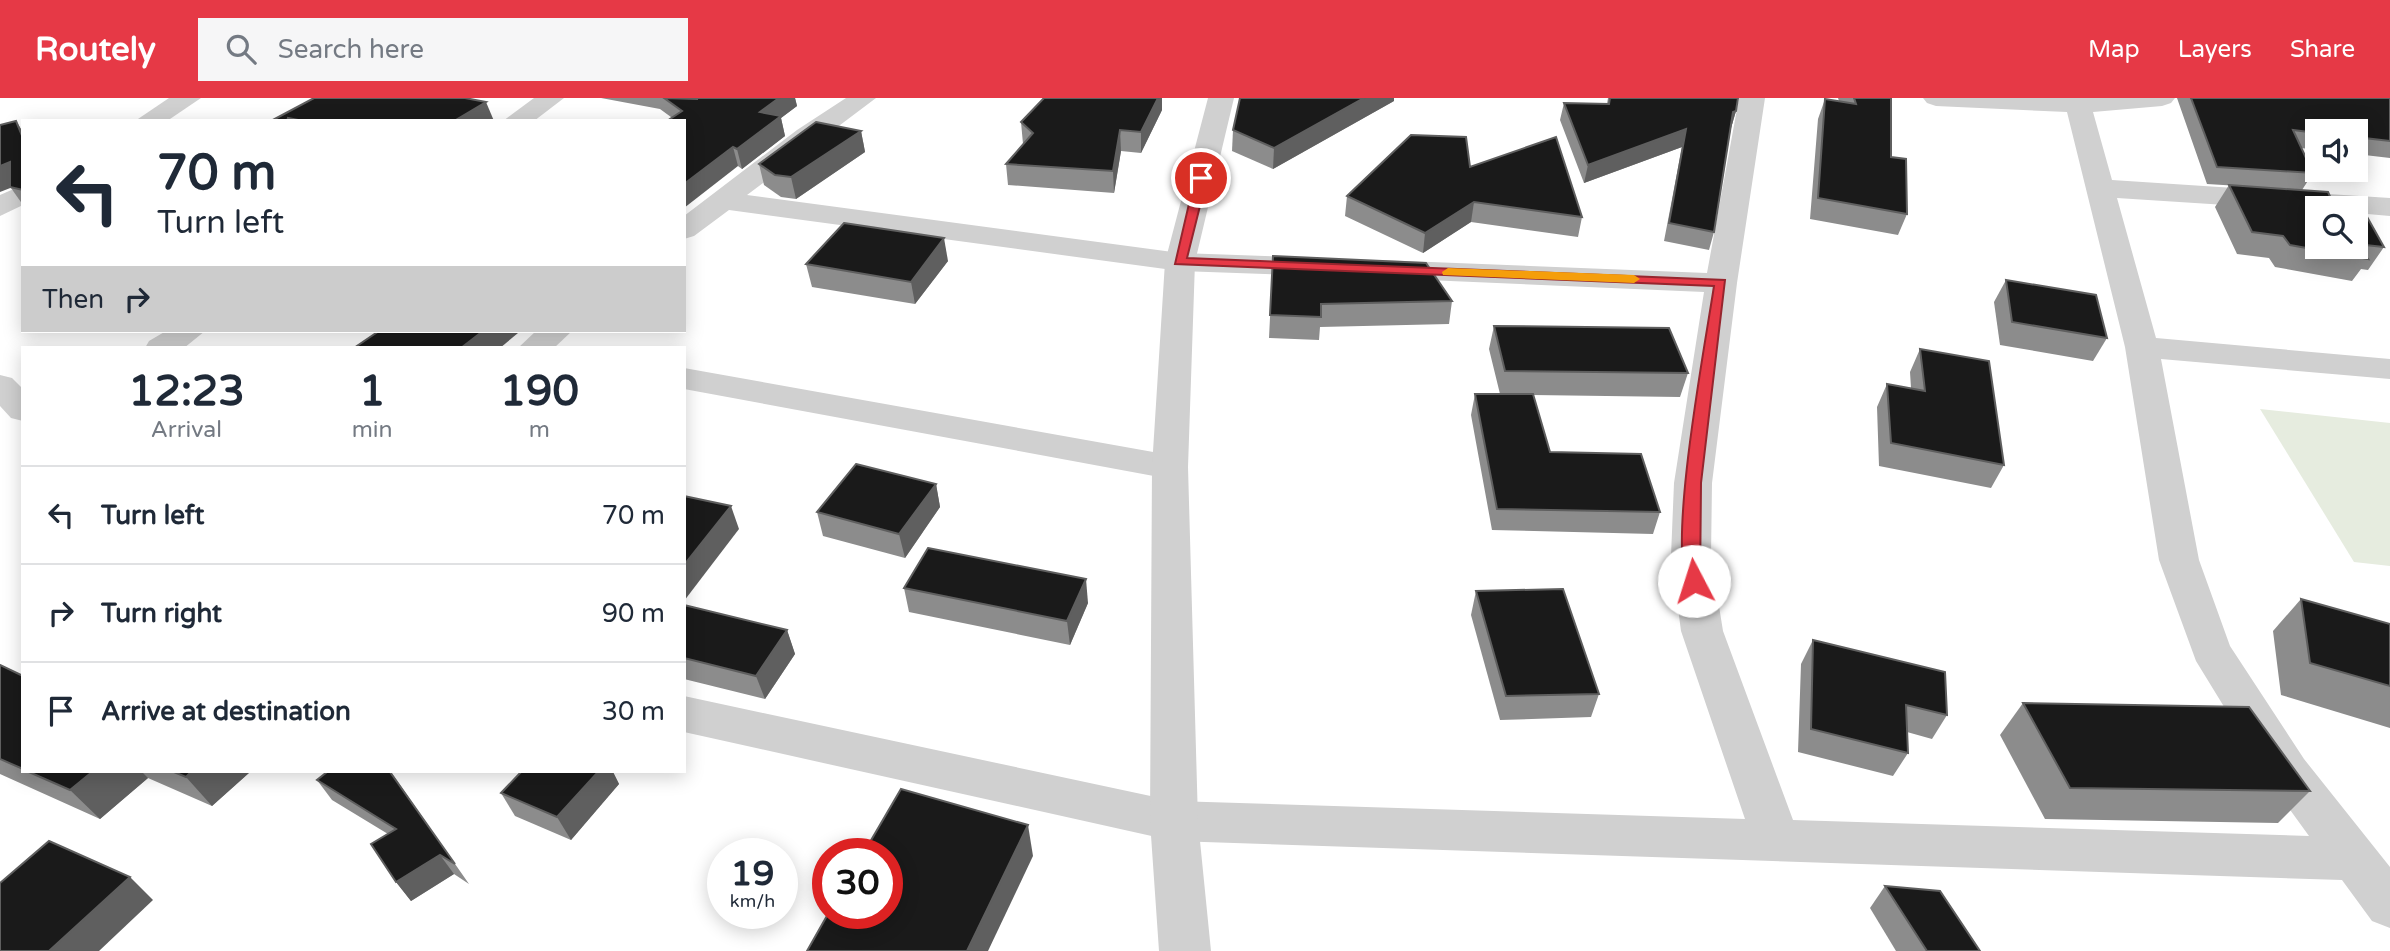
<!DOCTYPE html>
<html lang="en">
<head>
<meta charset="utf-8">
<style>
	:root { --surface:#fff; --page:#f6f6f7; --text:#1f2937; --muted:#747a83; --line:#e0e1e3; --accent:#e63946 }
	body { margin:0; font-family:"Varela Round",sans-serif; background:var(--page); color:var(--text); height:100vh; display:flex; flex-direction:column; font-size:26px; white-space:nowrap }
	* { box-sizing:border-box; margin:0 }
	p { font-size:23px; color:var(--muted) }
	.icon { flex:none; width:38px; height:38px; fill:none; stroke:currentColor; stroke-width:2; stroke-linecap:round; stroke-linejoin:round }
	.map { position:relative; flex:1; overflow:hidden }
	.panel { position:absolute; left:21px; top:248px; width:665px; height:427px; display:flex; flex-direction:column; background:var(--surface); border-radius:0px; box-shadow:0 4px 18px #0003 }
	.panel>* { flex:none }
	.guide { position:absolute; left:21px; top:21px; width:665px; height:214px; border-radius:0px; box-shadow:0 4px 18px #0003; background:#fff; color:var(--text); overflow:hidden }
	.fabs { position:absolute; left:2305px; top:21px; display:grid; gap:14px }
	.fabs a { display:grid; place-items:center; width:63px; height:63px; border-radius:0px; background:var(--surface); box-shadow:0 4px 18px #0003; font-size:35px }
	.speed { position:absolute; left:707px; top:740px; display:flex; gap:14px; font-size:35px; font-weight:700; text-align:center }
	.speed>* { display:grid; place-content:center; width:91px; height:91px; border-radius:50%; background:var(--surface); box-shadow:0 4px 18px #0003; line-height:1 }
	.speed small { font-size:18px; font-weight:400 }
	.speed .limit { border:10px solid #d22; background:#fff; color:#111 }
	.pin { position:absolute; display:grid; place-items:center; width:60px; height:60px; color:#fff; margin:-30px; border:4px solid #fff; border-radius:50%; box-shadow:0 2px 7px #0007 }
	.me { position:absolute; width:77px; margin:-38px; rotate:355deg; stroke-linejoin:round; filter:drop-shadow(0 0 5px #0008) }
	.turn { display:flex; align-items:center; gap:24px; height:147px; padding:0 21px; font-size:32px }
	.turn .icon { width:91px; height:91px; stroke-width:2.5 }
	.turn b { display:block; font-size:49px; line-height:60px }
	.then { display:flex; align-items:center; height:66px; padding:0 21px; background:#0003; gap:14px; font-size:26px }
	.eta { display:flex; justify-content:space-evenly; align-items:center; height:119px; text-align:center }
	.eta b { font-size:42px; font-weight:700; line-height:49px }
	ul { padding:0; list-style:none }
	li { display:flex; align-items:center; gap:21px; height:98px; padding:0 21px; border-top:2px solid var(--line) }
	li div { flex:1 }
	li b { display:block; font-size:26px }
	li em { font-style:normal }
	header { display:flex; align-items:center; gap:42px; box-sizing:border-box; height:98px; padding:0 35px; background:var(--accent); color:#fff }
	header strong { font-size:33px }
	nav { display:flex; gap:38px; margin-inline-start:auto; font-size:24px }
	.search { width:490px; height:63px; background:var(--page); display:flex; align-items:center; gap:18px; box-sizing:border-box; padding:0 24px; border-radius:0px; color:var(--muted); font-size:26px }
	.map>svg:first-child { display:block }
</style>
</head>
<body>
<header>
<strong>Routely</strong>
<div class="search"><svg class="icon" aria-label="search" viewBox="0 0 24 24"><circle cx="10" cy="10" r="6"/><path d="M15 15l6 6"/></svg>Search here</div>
<nav><a>Map</a><a>Layers</a><a>Share</a></nav>
</header>
<div class="map">
<svg width="2390" height="853" viewBox="0 0 2390 853">
	<rect width="100%" height="100%" fill="#fff"/>
	<polygon fill="#e6ecdf" points="2260,311 2390,325 2390,468 2354,464"/>
	<g fill="none" stroke-linecap="round" stroke-linejoin="round">
		<g fill="#d0d0d0" fill-rule="evenodd">
			<polygon points="169,0 201,0 167,23 135,23"/>
			<polygon points="534,0 564,0 534,23 503,23"/>
			<polygon points="846,0 876,0 747,97 1180,155 1323,160 1334,162 1338,169 1334,176 1323,178 1180,173 729,112 694,138 684,141 684,118 797,32"/>
			<polygon points="1739,0 1765,0 1737,185 1712,385 1711,458 1723,533 1793,722 2309,738 2272,687 2196,563 2159,462 2125,249 2067,14 1936,8 1927,5 1923,0 2175,0 2171,5 2162,8 2093,14 2112,82 2390,100 2390,118 2356,115 2356,110 2317,110 2317,113 2117,100 2156,240 2390,261 2390,281 2161,261 2199,462 2230,548 2304,661 2390,769 2390,830 2372,823 2342,782 1174,743 684,634 684,598 1174,703 1745,721 1681,533 1671,458 1674,385 1704,194 1380,180 1369,178 1365,171 1369,164 1380,162 1707,175"/>
			<polygon points="23,87 23,107 0,118 0,97"/>
			<polygon points="166,233 205,233 184,250 145,250 149,243"/>
			<polygon points="536,233 572,233 554,250 518,250"/>
			<polygon points="684,270 1170,357 1183,360 1188,369 1183,378 1170,381 684,291"/>
			<polygon points="0,277 12,280 23,291 23,323 11,320 0,308"/>
		</g>
		<polygon fill="#d0d0d0" fill-rule="evenodd" points="1208,0 1234,0 1195,164 1188,369 1198,723 1211,853 1159,853 1150,723 1152,369 1165,164"/>
	</g>
	<g fill="#8c8c8c">
		<polygon points="601,0 795,0 797,8 781,20 785,38 742,71 660,11"/>
		<polygon points="1044,0 1162,0 1162,12 1141,55 1121,53 1114,95 1008,87 1006,66 1023,46 1021,24"/>
		<polygon points="1608,0 1738,0 1736,13 1731,30 1714,134 1709,152 1664,143 1682,49 1584,85 1560,22 1564,5 1607,6"/>
		<polygon points="1838,0 1891,0 1891,59 1907,116 1898,137 1810,121 1818,21 1825,1 1839,3"/>
		<polygon points="2177,0 2390,0 2390,60 2356,56 2356,33 2317,33 2317,52 2301,50 2313,75 2302,92 2207,86"/>
		<polygon points="1394,3 1273,71 1232,53 1233,32"/>
		<polygon points="861,33 865,54 796,101 781,99 764,87 759,66"/>
		<polygon points="23,34 23,107 11,90"/>
		<polygon points="1470,69 1582,119 1578,139 1471,124 1423,155 1345,118 1347,98"/>
		<polygon points="2229,87 2333,105 2384,149 2368,172 2361,171 2352,183 2275,169 2269,160 2237,156 2215,109"/>
		<polygon points="1273,158 1452,203 1449,226 1320,229 1319,242 1269,240"/>
		<polygon points="948,163 915,206 812,189 806,166"/>
		<polygon points="2006,182 2107,240 2093,263 2000,247 1994,204"/>
		<polygon points="1494,228 1688,275 1680,299 1533,297 1550,354 1660,414 1653,436 1492,432 1471,317 1475,296 1500,296 1489,251"/>
		<polygon points="1920,251 2004,367 1991,390 1879,368 1877,309 1887,286 1911,290 1910,274"/>
		<polygon points="936,386 940,409 905,460 823,438 817,414"/>
		<polygon points="904,490 1088,505 1070,547 909,514"/>
		<polygon points="1476,493 1599,596 1591,619 1500,622 1471,517"/>
		<polygon points="2301,501 2390,526 2390,630 2281,597 2273,533"/>
		<polygon points="684,507 787,532 795,556 765,601 684,581"/>
		<polygon points="1813,542 1947,617 1932,641 1907,634 1908,655 1893,678 1798,654 1801,566"/>
		<polygon points="0,567 23,578 23,674 250,674 212,708 148,680 100,721 0,676"/>
		<polygon points="2023,605 2310,693 2278,725 2045,721 2000,637"/>
		<polygon points="391,674 469,786 454,776 411,803 396,784 388,736 332,702 317,682"/>
		<polygon points="521,674 613,674 619,686 571,742 515,718 501,695"/>
		<polygon points="1885,788 1980,853 1896,853 1870,810"/>
	</g>
	<g fill="#5f5f5f">
		<polygon points="779,0 795,0 797,8 781,20 785,38 742,71 737,51 760,14"/>
		<polygon points="1158,0 1162,0 1162,12 1141,55 1141,34"/>
		<polygon points="1364,0 1394,0 1394,3 1273,71 1274,50"/>
		<polygon points="486,4 494,23 454,23"/>
		<polygon points="1736,13 1731,30 1733,14"/>
		<polygon points="16,23 23,34 23,40"/>
		<polygon points="1686,31 1682,49 1584,85 1588,67"/>
		<polygon points="1120,32 1121,53 1114,95 1113,73"/>
		<polygon points="861,33 865,54 796,101 791,79"/>
		<polygon points="733,49 738,68 684,110 684,86"/>
		<polygon points="10,64 23,85 0,94 0,68"/>
		<polygon points="1474,104 1471,124 1423,155 1425,135"/>
		<polygon points="944,140 948,163 915,206 911,184"/>
		<polygon points="483,233 517,233 518,235 500,250 461,250"/>
		<polygon points="936,386 940,409 905,460 899,436"/>
		<polygon points="731,408 739,431 684,503 684,467"/>
		<polygon points="1086,481 1088,505 1070,547 1067,523"/>
		<polygon points="787,532 795,556 765,601 756,578"/>
		<polygon points="92,674 142,674 148,680 100,721 70,692"/>
		<polygon points="191,674 250,674 212,708 186,679"/>
		<polygon points="598,674 613,674 619,686 571,742 557,719"/>
		<polygon points="1028,727 1033,758 988,853 967,853"/>
		<polygon points="440,757 454,776 411,803 396,784"/>
		<polygon points="130,779 153,802 99,853 49,853"/>
	</g>
	<g fill="#1a1a1a" stroke="#5f5f5f" stroke-width="2" fill-rule="evenodd">
		<polygon points="314,0 465,0 486,4 454,23 303,23 288,20 287,23 271,23"/>
		<polygon points="664,0 698,1 694,0 779,0 760,14 781,18 737,51 733,49 684,86 684,23 667,23 682,13"/>
		<polygon points="1044,0 1158,0 1141,34 1120,32 1113,73 1006,66 1033,35 1021,24"/>
		<polygon points="1240,0 1364,0 1274,50 1233,32"/>
		<polygon points="1610,0 1738,0 1736,13 1733,14 1714,134 1669,125 1686,31 1588,67 1564,5 1609,6"/>
		<polygon points="1854,0 1891,0 1891,59 1906,61 1907,116 1818,100 1825,1 1856,6"/>
		<polygon points="2191,0 2390,0 2390,43 2356,39 2356,33 2317,33 2317,35 2293,32 2313,75 2217,69"/>
		<polygon points="16,23 23,40 23,92 10,89 10,64 0,68 0,27"/>
		<polygon points="816,24 861,33 791,79 775,77 759,66"/>
		<polygon points="1411,37 1466,39 1470,69 1556,39 1582,119 1474,104 1425,135 1347,98"/>
		<path d="M2229 87 2328 94 2333 105 2362 110 2384 149 2356 146 2368 161 2290 147 2283 138 2252 134ZM2317 110H2356V149H2317Z"/>
		<polygon points="844,125 944,140 911,184 806,166"/>
		<polygon points="1273,158 1426,165 1452,203 1321,206 1321,219 1270,217"/>
		<polygon points="2006,182 2096,197 2107,240 2012,224"/>
		<polygon points="1494,228 1669,230 1688,275 1505,273"/>
		<polygon points="379,233 483,233 461,250 354,250"/>
		<polygon points="1920,251 1989,263 2004,367 1891,345 1887,286 1925,293"/>
		<polygon points="1475,296 1533,296 1550,354 1641,356 1660,414 1497,411"/>
		<polygon points="856,366 936,386 899,436 817,414"/>
		<polygon points="684,398 731,408 684,467"/>
		<polygon points="928,450 1086,481 1067,523 904,490"/>
		<polygon points="1563,491 1599,596 1506,598 1476,493"/>
		<polygon points="2301,501 2390,526 2390,588 2310,565"/>
		<polygon points="684,507 787,532 756,578 684,560"/>
		<polygon points="1813,542 1945,574 1947,617 1906,607 1908,655 1811,631"/>
		<polygon points="0,567 23,578 23,671 0,661"/>
		<polygon points="2023,605 2249,609 2310,693 2070,690"/>
		<polygon points="29,674 92,674 70,692"/>
		<polygon points="174,674 191,674 186,679"/>
		<polygon points="327,674 390,674 455,766 440,757 396,784 371,746 396,731 317,682"/>
		<polygon points="521,674 598,674 557,719 501,695"/>
		<polygon points="901,691 1028,727 967,853 807,853 828,816 887,816 887,756 863,756"/>
		<polygon points="49,743 130,779 49,853 0,853 0,785"/>
		<polygon points="1885,788 1940,793 1980,853 1927,853"/>
	</g>
	<path fill="#e63946" stroke="#96252e" stroke-width="2" d="M1201 76 1207 80 1187 160 1725 182 1701 385 1700 487H1688C1667 447 1706 242 1714 188L1175 166 1195 80Z"/>
	<polygon fill="#f59e0b" points="1448,170 1634,177 1640,181 1634,185 1443,177 1442,174"/>
</svg>
<div class="fabs">
<a><svg class="icon" aria-label="sound" viewBox="0 0 24 24"><path d="M4 9h4l5-4v14l-5-4H4zM17 9q2 3 0 6"/></svg></a>
<a><svg class="icon" aria-label="search" viewBox="0 0 24 24"><circle cx="10" cy="10" r="6"/><path d="M15 15l6 6"/></svg></a>
</div>
<div class="speed"><div>19<small>km/h</small></div><div class="limit">30</div></div>
<div class="pin" style="left:1201px;top:80px;background:#d93025"><svg class="icon" aria-label="arrive" viewBox="0 0 24 24"><path d="M6 21V4h12l-3 4 3 4H6"/></svg></div>
<svg class="me" style="left:1694px;top:483px" viewBox="-20 -20 40 40"><circle r="19" fill="#fff"/><path d="M0-13L10 11 0 6-10 11z" fill="#e63946"/></svg>
<div class="guide">
<div class="turn"><svg class="icon" aria-label="left" viewBox="0 0 24 24"><path d="M17 20v-9H6M10 6l-5 5 5 5"/></svg><div><b>70 m</b>Turn left</div></div>
<div class="then">Then<svg class="icon" aria-label="right" viewBox="0 0 24 24"><path d="M7 20v-9h11M14 6l5 5-5 5"/></svg></div>
</div>
<section class="panel">
<div class="eta">
<div><b>12:23</b><p>Arrival</p></div>
<div><b>1</b><p>min</p></div>
<div><b>190</b><p>m</p></div>
</div>
<ul>
<li><svg class="icon" aria-label="left" viewBox="0 0 24 24"><path d="M17 20v-9H6M10 6l-5 5 5 5"/></svg><div><b>Turn left</b></div><em>70 m</em></li>
<li><svg class="icon" aria-label="right" viewBox="0 0 24 24"><path d="M7 20v-9h11M14 6l5 5-5 5"/></svg><div><b>Turn right</b></div><em>90 m</em></li>
<li><svg class="icon" aria-label="arrive" viewBox="0 0 24 24"><path d="M6 21V4h12l-3 4 3 4H6"/></svg><div><b>Arrive at destination</b></div><em>30 m</em></li>
</ul>
</section>
</div>
</body>
</html>
